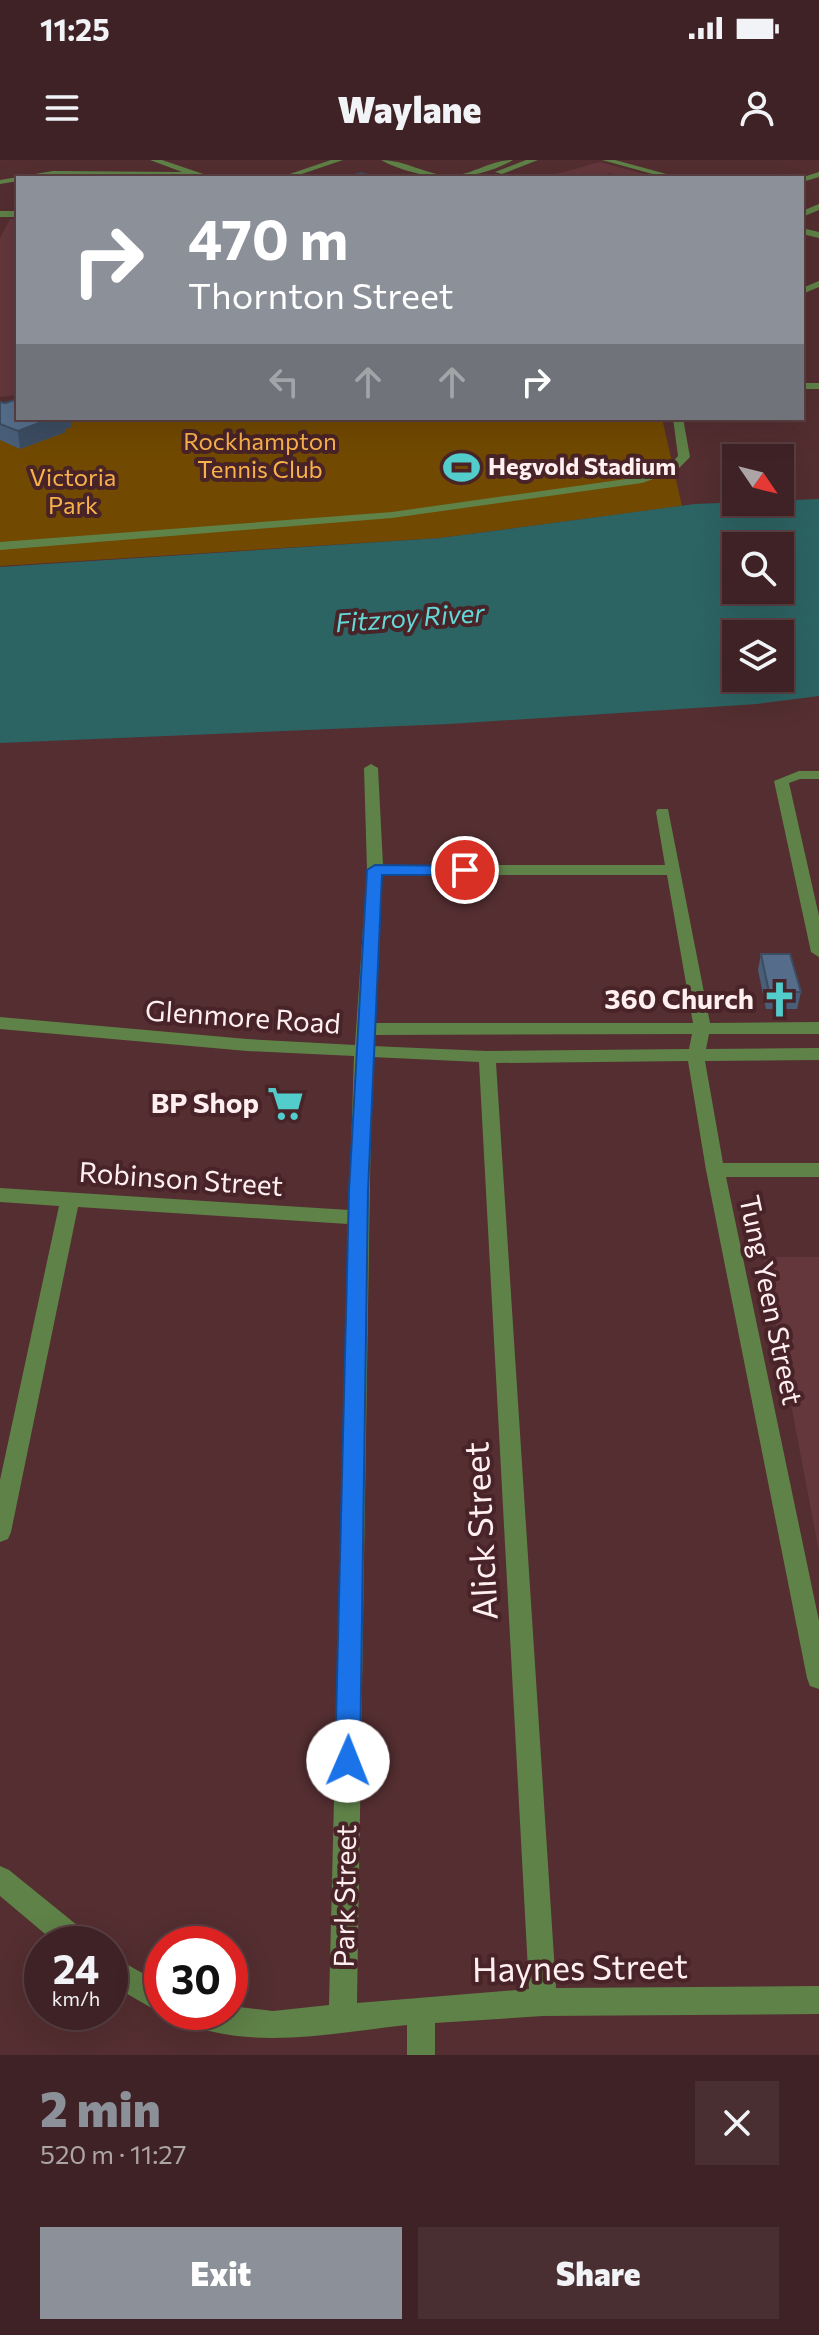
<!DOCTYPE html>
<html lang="en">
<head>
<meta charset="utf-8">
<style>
	:root { --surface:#3f2225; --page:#4a2f32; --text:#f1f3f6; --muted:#ada4a7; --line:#583f42; --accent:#8c9099 }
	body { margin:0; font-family:Commissioner,sans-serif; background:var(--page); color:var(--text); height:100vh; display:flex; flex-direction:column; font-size:30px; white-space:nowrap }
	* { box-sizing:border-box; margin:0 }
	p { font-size:26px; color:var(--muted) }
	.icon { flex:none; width:44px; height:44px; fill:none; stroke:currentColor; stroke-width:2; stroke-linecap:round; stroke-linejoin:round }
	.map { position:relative; height:1895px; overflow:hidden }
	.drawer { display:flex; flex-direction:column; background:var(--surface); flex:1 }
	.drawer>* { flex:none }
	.hud { position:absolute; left:16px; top:16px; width:788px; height:244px; border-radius:0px; box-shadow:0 8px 32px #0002,0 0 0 2px var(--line); background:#8c9099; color:#fff; overflow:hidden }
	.needle { width:52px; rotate:125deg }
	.buttons { position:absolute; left:722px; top:284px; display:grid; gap:16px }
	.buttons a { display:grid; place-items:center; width:72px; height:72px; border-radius:0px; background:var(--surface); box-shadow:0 8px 32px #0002,0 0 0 2px var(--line); font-size:40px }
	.speed { position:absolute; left:24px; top:1766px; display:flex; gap:16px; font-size:40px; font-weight:700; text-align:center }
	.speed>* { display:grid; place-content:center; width:104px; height:104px; border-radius:50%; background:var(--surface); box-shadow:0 8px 32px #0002,0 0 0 2px var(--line); line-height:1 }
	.speed small { font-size:20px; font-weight:400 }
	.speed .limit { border:12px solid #d22; background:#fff; color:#111 }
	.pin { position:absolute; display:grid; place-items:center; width:68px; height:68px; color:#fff; margin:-34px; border:4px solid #fff; border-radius:50%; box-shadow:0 2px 8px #0007 }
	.me { position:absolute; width:88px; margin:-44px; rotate:1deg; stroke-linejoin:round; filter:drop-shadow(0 0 6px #0008) }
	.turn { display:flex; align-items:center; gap:28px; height:168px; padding:0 40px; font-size:36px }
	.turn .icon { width:104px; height:104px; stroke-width:2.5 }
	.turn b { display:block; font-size:56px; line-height:68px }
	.lanes { display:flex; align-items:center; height:76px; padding:0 40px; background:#0003; justify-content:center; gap:40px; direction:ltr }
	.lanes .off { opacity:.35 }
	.round { display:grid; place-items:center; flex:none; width:84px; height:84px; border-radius:0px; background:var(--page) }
	.overview { display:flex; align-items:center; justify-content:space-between; height:136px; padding:0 40px }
	h1 { font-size:48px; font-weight:800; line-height:60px; color:var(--accent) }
	.cta { display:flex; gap:16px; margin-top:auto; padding:16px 40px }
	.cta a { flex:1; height:92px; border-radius:0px; background:var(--accent); color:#fff; font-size:32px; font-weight:800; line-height:92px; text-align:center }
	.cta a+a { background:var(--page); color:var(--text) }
	.status { display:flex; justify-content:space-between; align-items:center; height:56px; padding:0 40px; background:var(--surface); direction:ltr }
	.status svg { height:22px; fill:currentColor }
	header { display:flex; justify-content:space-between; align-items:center; height:104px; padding:0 40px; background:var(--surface); font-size:36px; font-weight:800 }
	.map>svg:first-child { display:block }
</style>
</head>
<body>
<div class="status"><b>11:25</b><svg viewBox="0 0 49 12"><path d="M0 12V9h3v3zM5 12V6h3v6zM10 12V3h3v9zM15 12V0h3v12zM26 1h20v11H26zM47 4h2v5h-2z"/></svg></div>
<header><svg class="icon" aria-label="menu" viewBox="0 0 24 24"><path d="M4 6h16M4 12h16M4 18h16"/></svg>Waylane<svg class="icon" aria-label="person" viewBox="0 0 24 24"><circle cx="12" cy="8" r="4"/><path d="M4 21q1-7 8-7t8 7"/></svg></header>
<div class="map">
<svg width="819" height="1895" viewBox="0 0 819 1895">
	<rect width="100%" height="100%" fill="#542e31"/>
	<g fill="#64373c">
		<polygon points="600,2 647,15 638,18 609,13 595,18 542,18"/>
		<polygon points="10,59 18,59 18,235 0,237 0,78"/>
		<polygon points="763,1097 819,1097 819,1392"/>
	</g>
	<polygon fill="#714901" points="0,257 662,258 682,346 440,378 0,406"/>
	<path fill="#2c6463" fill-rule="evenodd" d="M819 339V536L757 544 449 564 0 583V407L440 378 695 344ZM736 386H780V430H736ZM736 474H780V518H736Z"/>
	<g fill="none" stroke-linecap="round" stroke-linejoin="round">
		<g fill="#5f8248" fill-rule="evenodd">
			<polygon points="150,0 162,0 215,18 53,15 18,18 18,21 0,24 0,20 53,11 182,12"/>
			<polygon points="331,0 343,0 290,18 278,18"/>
			<path d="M381 0C405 0 427 15 450 16 470 16 491 0 513 0 473 23 422 22 381 0Z"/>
			<polygon points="526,0 538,0 502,14 495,12"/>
			<polygon points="602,0 615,0 681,18 667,18"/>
			<polygon points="819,12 819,17 802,22 800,18"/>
			<polygon points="819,44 819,50 802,57 802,51"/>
			<rect x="0" y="51" width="18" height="6"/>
			<polygon points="802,68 819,72 819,78 802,74"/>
			<polygon points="819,121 819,127 802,134 802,128"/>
			<rect x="802" y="223" width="17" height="6"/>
			<polygon points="673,258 683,258 690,297 676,311 642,323 392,358 0,390 0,382 392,352 640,317 668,307 678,296"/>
			<path d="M371 604 378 608 383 705H665L656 652 658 649H668L710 863 819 862V874H709L706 889 819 888V900L705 901 723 1003H819V1017H726L819 1461V1529L810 1526 807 1518 706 1010 688 901 496 903 556 1828 819 1826V1854L543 1856 435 1863V1895H407V1865C333 1873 252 1891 181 1862L177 1852H230V1846L273 1851 329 1845 348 1064 78 1047 11 1372 8 1379 0 1382V1320L59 1046 0 1042V1028L349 1050 354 896 247 891 0 869V857L247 879 355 885 367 710 364 608ZM382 715H667L693 863H373ZM692 874 689 889 487 891 372 886 373 875ZM372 897 479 902 529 1829 357 1843Z"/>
			<polygon points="799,611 819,611 819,619 800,619 789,623 819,756 819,797 811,792 774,621"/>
			<polygon points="0,1706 9,1710 88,1774 91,1784 57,1784 0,1736"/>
			<polygon points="110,1795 162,1824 162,1852 166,1852 162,1854 110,1824"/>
		</g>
	</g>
	<g fill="#495e78">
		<polygon points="0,242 18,258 71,258 72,267 65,269 66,272 20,289 0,280"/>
		<polygon points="609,258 643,258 642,262 609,261"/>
		<polygon points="761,794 801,832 797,849 766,849 758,810"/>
	</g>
	<polygon fill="#3c4c61" points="52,258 71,258 72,267 65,269 66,272 20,289 18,271"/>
	<g fill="#556d8b" stroke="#3c4c61" stroke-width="2">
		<polygon points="361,13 380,18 344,18"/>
		<polygon points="18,239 18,258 52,258 18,271 0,264 0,242 5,243"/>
		<polygon points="761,794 790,794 801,832 769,832"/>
	</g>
	<polygon fill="#1a73e8" stroke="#114b97" stroke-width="2" points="375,705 465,706 472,710 465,715 382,715 368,1031 360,1601 357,1610 348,1613 339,1610 335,1601 349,1031 367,710"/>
	<defs>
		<symbol id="stadium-bare" viewBox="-9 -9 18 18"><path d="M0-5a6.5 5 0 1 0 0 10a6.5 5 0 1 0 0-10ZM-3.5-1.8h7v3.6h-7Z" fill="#52cdcc" stroke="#482327" stroke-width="2.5" paint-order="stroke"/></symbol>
		<symbol id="church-bare" viewBox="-9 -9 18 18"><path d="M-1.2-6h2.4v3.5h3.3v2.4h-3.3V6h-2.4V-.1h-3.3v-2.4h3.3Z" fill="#52cdcc" stroke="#482327" stroke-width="2.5" paint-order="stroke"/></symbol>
		<symbol id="supermarket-bare" viewBox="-9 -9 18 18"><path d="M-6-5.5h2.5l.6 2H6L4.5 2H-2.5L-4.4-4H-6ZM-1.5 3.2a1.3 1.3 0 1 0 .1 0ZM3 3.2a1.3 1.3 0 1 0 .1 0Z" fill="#52cdcc" stroke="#482327" stroke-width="2.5" paint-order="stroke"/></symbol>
	</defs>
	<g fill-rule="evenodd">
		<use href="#stadium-bare" x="436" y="282" width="51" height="51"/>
		<use href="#church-bare" x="754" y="814" width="51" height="51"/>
		<use href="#supermarket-bare" x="260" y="918" width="51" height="51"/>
	</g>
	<g text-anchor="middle" stroke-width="8" stroke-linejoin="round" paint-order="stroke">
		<g font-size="24" fill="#f7b24b" stroke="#482327">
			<text x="260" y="290">Rockhampton<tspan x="260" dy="28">Tennis Club</tspan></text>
			<text x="73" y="326">Victoria<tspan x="73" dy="28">Park</tspan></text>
		</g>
		<g font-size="24" font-weight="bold" fill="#ffeff0" stroke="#482327" text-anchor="start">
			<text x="488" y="315">Hegvold Stadium</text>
		</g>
		<g font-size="26" font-style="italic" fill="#63d9d7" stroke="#482327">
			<text transform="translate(410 458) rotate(-4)" y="9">Fitzroy River</text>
		</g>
		<g font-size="28" font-weight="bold" fill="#ffeff0" stroke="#482327" text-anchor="end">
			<text x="754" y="849">360 Church</text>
			<text x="259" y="953">BP Shop</text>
		</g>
		<g font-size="28" fill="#ffeff0" stroke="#482327">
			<text transform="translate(243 857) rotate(4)" y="10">Glenmore Road</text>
			<text transform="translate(181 1019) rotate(4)" y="10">Robinson Street</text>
			<text transform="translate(771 1140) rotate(78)" y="10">Tung Yeen Street</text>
			<text transform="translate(345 1736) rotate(-89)" y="10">Park Street</text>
		</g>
		<g font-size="34" fill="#ffeff0" stroke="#482327">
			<text transform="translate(481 1371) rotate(-93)" y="12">Alick Street</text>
			<text transform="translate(580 1808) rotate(-1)" y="12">Haynes Street</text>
		</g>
	</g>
</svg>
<div class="buttons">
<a><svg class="needle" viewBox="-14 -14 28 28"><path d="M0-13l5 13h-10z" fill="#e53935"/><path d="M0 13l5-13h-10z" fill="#ada4a7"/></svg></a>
<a><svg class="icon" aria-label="search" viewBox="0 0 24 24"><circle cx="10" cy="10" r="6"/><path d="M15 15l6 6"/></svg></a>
<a><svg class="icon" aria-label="layers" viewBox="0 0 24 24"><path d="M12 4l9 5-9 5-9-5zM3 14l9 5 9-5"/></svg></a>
</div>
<div class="speed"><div>24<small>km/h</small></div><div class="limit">30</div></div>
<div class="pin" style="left:465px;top:710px;background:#d93025"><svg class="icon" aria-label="arrive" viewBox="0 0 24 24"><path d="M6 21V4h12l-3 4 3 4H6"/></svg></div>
<svg class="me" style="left:348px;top:1601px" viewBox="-20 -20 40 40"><circle r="19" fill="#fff"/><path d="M0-13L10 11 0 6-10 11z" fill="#1a73e8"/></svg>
<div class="hud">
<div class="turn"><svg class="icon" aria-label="right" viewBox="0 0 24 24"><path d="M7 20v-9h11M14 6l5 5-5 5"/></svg><div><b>470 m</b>Thornton Street</div></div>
<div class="lanes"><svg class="icon off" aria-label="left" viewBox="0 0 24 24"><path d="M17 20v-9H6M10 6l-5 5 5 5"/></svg><svg class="icon off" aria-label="ahead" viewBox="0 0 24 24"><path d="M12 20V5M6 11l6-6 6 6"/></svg><svg class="icon off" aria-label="ahead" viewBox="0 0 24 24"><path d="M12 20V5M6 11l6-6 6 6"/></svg><svg class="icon" aria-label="right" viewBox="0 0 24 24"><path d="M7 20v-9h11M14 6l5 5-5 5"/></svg></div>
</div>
</div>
<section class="drawer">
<div class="overview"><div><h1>2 min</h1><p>520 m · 11:27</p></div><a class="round"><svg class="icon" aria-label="close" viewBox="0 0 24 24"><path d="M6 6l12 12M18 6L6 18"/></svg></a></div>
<div class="cta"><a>Exit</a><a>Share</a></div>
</section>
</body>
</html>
